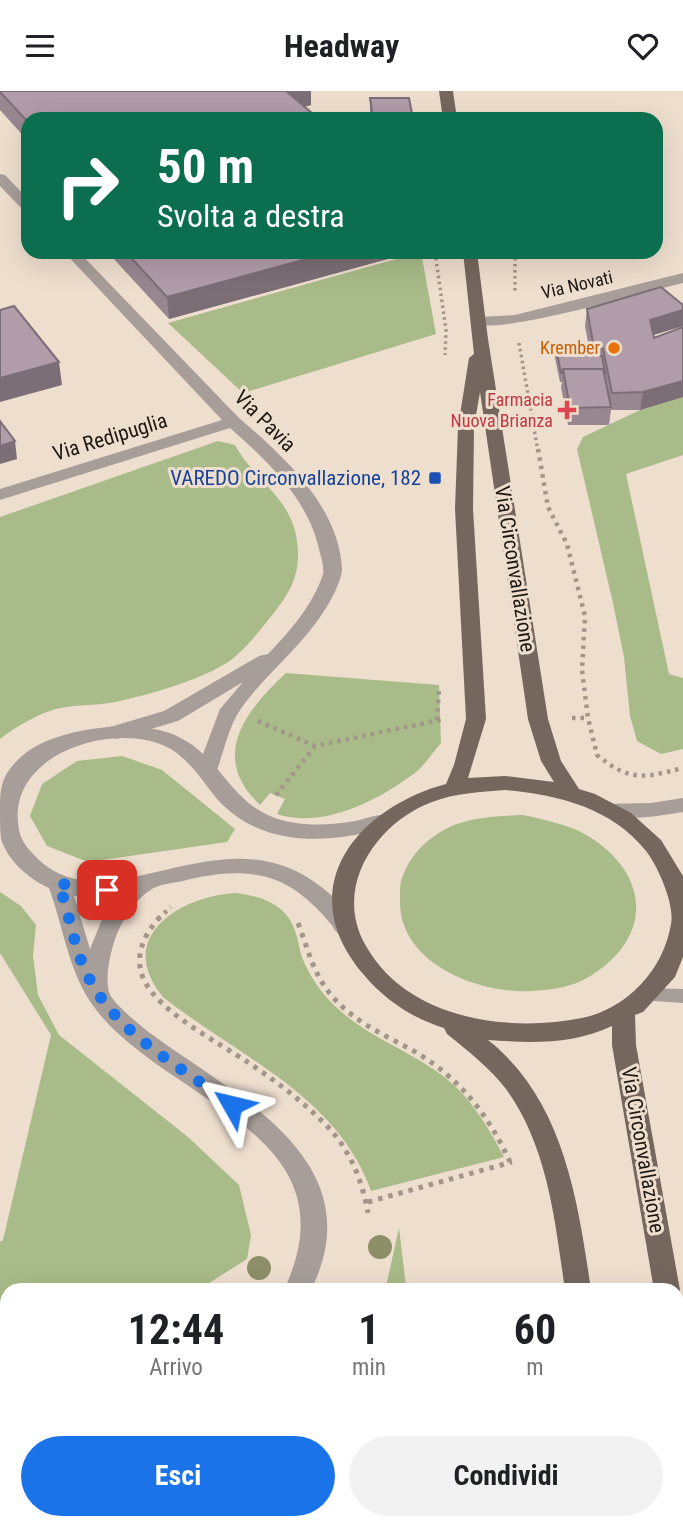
<!DOCTYPE html>
<html lang="it">
<head>
<meta charset="utf-8">
<style>
	:root { --surface:#fff; --page:#f2f2f2; --text:#202124; --muted:#757577; --accent:#1a73e8 }
	body { margin:0; font-family:"Roboto Condensed",sans-serif; background:var(--page); color:var(--text); height:100vh; display:flex; flex-direction:column; font-size:26px; white-space:nowrap }
	* { box-sizing:border-box; margin:0 }
	p { font-size:23px; color:var(--muted) }
	.icon { flex:none; width:38px; height:38px; fill:none; stroke:currentColor; stroke-width:2; stroke-linecap:round; stroke-linejoin:round }
	.map { position:relative; flex:1; overflow:hidden }
	.panel { position:absolute; left:0px; top:1192px; width:684px; height:247px; display:flex; flex-direction:column; background:var(--surface); border-radius:21px 21px 0 0; box-shadow:0 7px 28px #0002 }
	.panel>* { flex:none }
	.banner { position:absolute; left:21px; top:21px; width:642px; height:147px; border-radius:21px; box-shadow:0 7px 28px #0002; background:#0b6e4f; color:#fff; overflow:hidden }
	.pin { position:absolute; display:grid; place-items:center; width:60px; height:60px; color:#fff; margin:-30px; border-radius:14px; box-shadow:0 4px 10px #0006 }
	.me { position:absolute; width:77px; margin:-38px; rotate:307deg; stroke-linejoin:round; filter:drop-shadow(0 0 5px #0008) }
	.turn { display:flex; align-items:center; gap:24px; height:147px; padding:0 21px; font-size:32px }
	.turn .icon { width:91px; height:91px; stroke-width:2.5 }
	.turn b { display:block; font-size:49px; line-height:60px }
	.eta { display:flex; justify-content:space-evenly; align-items:center; height:119px; text-align:center }
	.eta b { font-size:42px; font-weight:700; line-height:49px }
	.action { display:flex; gap:14px; margin-top:auto; padding:14px 21px }
	.action a { flex:1; height:80px; border-radius:42px; background:var(--accent); color:#fff; font-size:28px; font-weight:700; line-height:80px; text-align:center }
	.action a+a { background:var(--page); color:var(--text) }
	header { display:flex; justify-content:space-between; align-items:center; height:91px; padding:0 21px; background:var(--surface); font-size:32px; font-weight:700 }
	.map>svg:first-child { display:block }
</style>
</head>
<body>
<header><svg class="icon" aria-label="menu" viewBox="0 0 24 24"><path d="M4 6h16M4 12h16M4 18h16"/></svg>Headway<svg class="icon" aria-label="heart" viewBox="0 0 24 24"><path d="M12 20l-8-8c-3-5 5-10 8-4 3-6 11-1 8 4z"/></svg></header>
<div class="map">
<svg width="683" height="1437" viewBox="0 0 683 1437">
	<rect width="100%" height="100%" fill="#eedece"/>
	<g fill="#a8bb88">
		<polygon points="421,161 436,243 243,302 168,232"/>
		<polygon points="683,306 683,364 626,383 669,583 683,587 683,658 661,663 637,650 630,625 624,566 613,512 577,358 583,346 640,319"/>
		<path d="M218 350 235 354C251 385 286 404 295 440 303 475 295 496 273 523 259 540 244 561 225 573 194 591 154 602 120 610 99 615 77 613 56 618 38 623 15 636 0 648V426Z"/>
		<path d="M286 582 439 594 441 652C432 662 423 677 412 684 375 711 322 738 277 723L285 708 270 702 260 714C209 666 245 620 286 582Z"/>
		<polygon points="122,665 162,679 235,738 227,751 88,771 47,755 30,725 42,693 77,670"/>
		<path d="M523 724C545 729 568 733 588 745 650 783 653 845 592 884 574 896 552 899 531 900 479 903 400 873 400 811 400 799 399 791 405 780 414 759 433 743 454 734 477 726 499 725 523 724Z"/>
		<polygon points="0,801 21,815 36,834 33,865 38,904 59,944 188,1046 239,1094 251,1144 247,1168 198,1199 7,1199 7,1296 0,1299 0,1151 3,1149 51,944 0,862"/>
		<path d="M236 802C261 805 287 814 295 840 299 850 299 861 304 871 311 887 322 903 335 915 370 949 419 962 455 995 476 1015 490 1040 504 1066L371 1100C337 1004 237 965 163 906 114 847 179 805 236 802Z"/>
		<polygon points="399,1137 406,1195 405,1199 382,1199 387,1191"/>
	</g>
	<g fill="none" stroke-linecap="round" stroke-linejoin="round">
		<g stroke="#a2968a" stroke-width="3.5" stroke-dasharray="2.5 3.5" stroke-linecap="butt">
			<polyline points="435,161 446,239 445,264"/>
			<polyline points="515,161 515,202"/>
			<polyline points="519,252 538,360"/>
		</g>
		<g stroke="#a2968a" stroke-width="4.5" stroke-dasharray="3.5 5" stroke-linecap="butt">
			<path d="M538 358 548 416 567 453 585 525 582 579 588 627 597 664C630 691 644 687 683 677"/>
			<polyline points="572,627 588,627"/>
			<polyline points="437,629 439,598"/>
			<polyline points="258,630 315,655 444,628"/>
			<polyline points="276,704 315,655"/>
			<polyline points="158,828 171,816"/>
		</g>
		<g stroke="#a2968a" stroke-width="5" stroke-dasharray="4.5 6" stroke-linecap="butt">
			<path d="M160 826C144 843 133 866 144 889 160 922 218 951 249 972 277 991 304 1011 328 1036 351 1061 362 1089 368 1122"/>
			<path d="M298 832C308 858 313 883 332 905 353 930 384 944 412 959 459 986 488 1023 510 1071"/>
			<polyline points="368,1111 512,1071"/>
		</g>
		<polygon fill="#a79e99" fill-rule="evenodd" points="645,897 683,898 683,912 639,909 636,904 639,899"/>
		<g fill="#a79e99" fill-rule="evenodd">
			<polygon points="0,83 5,84 28,108 28,120 23,119 0,95"/>
			<path d="M64 161H79L239 327C283 365 339 415 342 478 342 488 332 508 326 517 303 555 265 583 240 619 229 635 224 660 217 679L214 684H200L197 679 220 618 243 591 178 630 117 648 110 646 107 641 110 636 164 620 259 565 268 563C290 540 313 514 323 483 324 477 322 469 320 462 309 409 270 372 230 337L0 409V398L222 329Z"/>
			<path d="M683 182V192C652 199 488 248 471 231L479 226 515 224Z"/>
			<path d="M683 707V721C657 725 627 731 602 723L599 718 602 713 651 712Z"/>
		</g>
		<g fill="#a79e99" fill-rule="evenodd">
			<path d="M118 635C142 636 166 637 186 650 219 669 233 710 270 725 296 736 327 735 355 730 367 728 380 721 391 725L395 730 391 735C333 753 263 758 218 709 202 690 190 668 167 656 113 629 0 664 20 743 24 754 30 760 38 768 109 836 222 718 320 795 335 806 349 821 358 838L355 844C350 845 345 847 340 844 336 842 333 835 330 832 321 821 311 811 299 802 264 776 223 780 183 790 173 792 160 793 152 798 134 809 122 829 115 848 110 863 105 886 109 901 111 911 141 935 150 942 235 1005 375 1069 311 1199H284C357 1043 171 1013 97 920 69 885 64 838 49 797 29 788 8 770 1 748 0 740 0 730 0 722 0 695 1 684 22 665 48 643 86 638 118 635ZM117 804 103 826 90 858 74 805 98 807Z"/>
			<polygon points="7,1372 7,1401 0,1404 0,1375"/>
		</g>
		<g fill="#75675d" fill-rule="evenodd">
			<polygon points="439,0 453,0 457,28 443,28"/>
			<path d="M463 161H477L488 248 548 628 561 670 579 698 595 703 631 722 661 749 683 785V866L675 886 643 921 635 924 636 954 680 1199 677 1205V1199H654L612 954V935C572 954 530 952 488 949 564 1009 578 1110 591 1199H565C555 1130 548 1056 506 998 489 976 468 960 447 943L444 937C412 927 385 909 364 884 291 800 354 718 446 693L454 674 466 628 455 418 458 336 469 267 474 263ZM480 301 528 628 541 670 554 691 505 685 468 687 486 628 473 418 474 336ZM505 699C557 704 611 716 646 760 658 775 675 814 671 833 664 878 627 918 582 927 507 942 407 928 366 855 332 797 376 732 432 711 456 702 480 701 505 699Z"/>
			<polygon points="677,1247 683,1249 683,1306 677,1303"/>
			<polygon points="600,1432 628,1432 629,1437 601,1437"/>
		</g>
	</g>
	<g fill="#8d8f68">
		<circle cx="380" cy="1156" r="12"/>
		<circle cx="259" cy="1177" r="12"/>
	</g>
	<g fill="#988791">
		<polygon points="0,0 311,0 311,14 304,16 28,28 28,50 0,19"/>
		<polygon points="370,7 413,28 370,28"/>
		<polygon points="112,161 413,161 169,228 113,167"/>
		<polygon points="683,214 683,235 653,244 654,247 683,236 683,306 640,319 611,319 609,334 568,334 561,296 562,291 560,291 555,267 556,257 589,257 585,235 587,218"/>
	</g>
	<g fill="#7c6e76">
		<polygon points="285,0 311,0 311,14 285,20"/>
		<polygon points="332,161 413,161 169,228 167,206"/>
		<polygon points="683,219 683,235 647,246 650,229"/>
		<polygon points="59,271 62,294 0,311 0,287"/>
		<polygon points="683,290 683,306 640,319 643,301"/>
		<polygon points="15,350 17,368 0,373 0,355"/>
	</g>
	<g fill="#b19da9" stroke="#7c6e76" stroke-width="2">
		<polygon points="0,0 286,0 319,28 28,28 28,31 0,1"/>
		<polygon points="370,7 409,7 413,28 373,28"/>
		<polygon points="126,161 332,161 167,206"/>
		<polygon points="661,196 683,214 683,219 650,229 654,247 683,236 683,290 643,301 612,302 603,257 594,257 587,218"/>
		<polygon points="14,215 59,271 0,287 0,219"/>
		<polygon points="556,257 592,257 593,265 602,265 605,282 604,282 603,278 563,278 562,282 561,282"/>
		<polygon points="563,278 603,278 611,316 570,317"/>
		<polygon points="0,330 15,350 0,355"/>
	</g>
	<g fill="none" stroke-linecap="round" stroke-linejoin="round">
		<path stroke="#1a73e8" stroke-width="12" stroke-dasharray="0 21.6" d="M107 799 81 797 58 792C70 822 73 855 87 883 115 943 182 976 232 1014"/>
	</g>
	<circle fill="#e8710a" stroke="#eedece" stroke-width="2.5" cx="614" cy="257" r="7"/>
	<path fill="#e0444e" stroke="#eedece" stroke-width="2.5" d="M563.5 308.5h7v7h7v7h-7v7h-7v-7h-7v-7h7z"/>
	<rect fill="#1a4fb4" stroke="#eedece" stroke-width="2.5" x="428" y="380" width="14" height="14" rx="3.5"/>
	<g text-anchor="middle" stroke-width="6" stroke-linejoin="round" paint-order="stroke">
		<g font-size="18" fill="#1f1913" stroke="#eedece">
			<text transform="translate(577 194) rotate(-13)" y="6">Via Novati</text>
		</g>
		<g font-size="18" fill="#c56008" stroke="#eedece" text-anchor="end">
			<text x="600" y="263">Krember</text>
		</g>
		<g font-size="18" fill="#be3a42" stroke="#eedece" text-anchor="end">
			<text x="553" y="315">Farmacia<tspan x="553" dy="21">Nuova Brianza</tspan></text>
		</g>
		<g font-size="21" fill="#1f1913" stroke="#eedece">
			<text transform="translate(265 330) rotate(45)" y="7">Via Pavia</text>
			<text transform="translate(110 346) rotate(-17)" y="7">Via Redipuglia</text>
			<text transform="translate(515 478) rotate(81)" y="7">Via Circonvallazione</text>
			<text transform="translate(643 1059) rotate(80)" y="7">Via Circonvallazione</text>
		</g>
		<g font-size="21" fill="#164399" stroke="#eedece" text-anchor="end">
			<text x="421" y="394">VAREDO Circonvallazione, 182</text>
		</g>
	</g>
</svg>
<div class="pin" style="left:107px;top:799px;background:#d93025"><svg class="icon" aria-label="arrive" viewBox="0 0 24 24"><path d="M6 21V4h12l-3 4 3 4H6"/></svg></div>
<svg class="me" style="left:232px;top:1014px" viewBox="-20 -20 40 40"><path d="M0-17L14 15 0 8-14 15z" fill="#1a73e8" stroke="#fff" stroke-width="4"/></svg>
<div class="banner">
<div class="turn"><svg class="icon" aria-label="right" viewBox="0 0 24 24"><path d="M7 20v-9h11M14 6l5 5-5 5"/></svg><div><b>50 m</b>Svolta a destra</div></div>
</div>
<section class="panel">
<div class="eta">
<div><b>12:44</b><p>Arrivo</p></div>
<div><b>1</b><p>min</p></div>
<div><b>60</b><p>m</p></div>
</div>
<div class="action"><a>Esci</a><a>Condividi</a></div>
</section>
</div>
</body>
</html>
